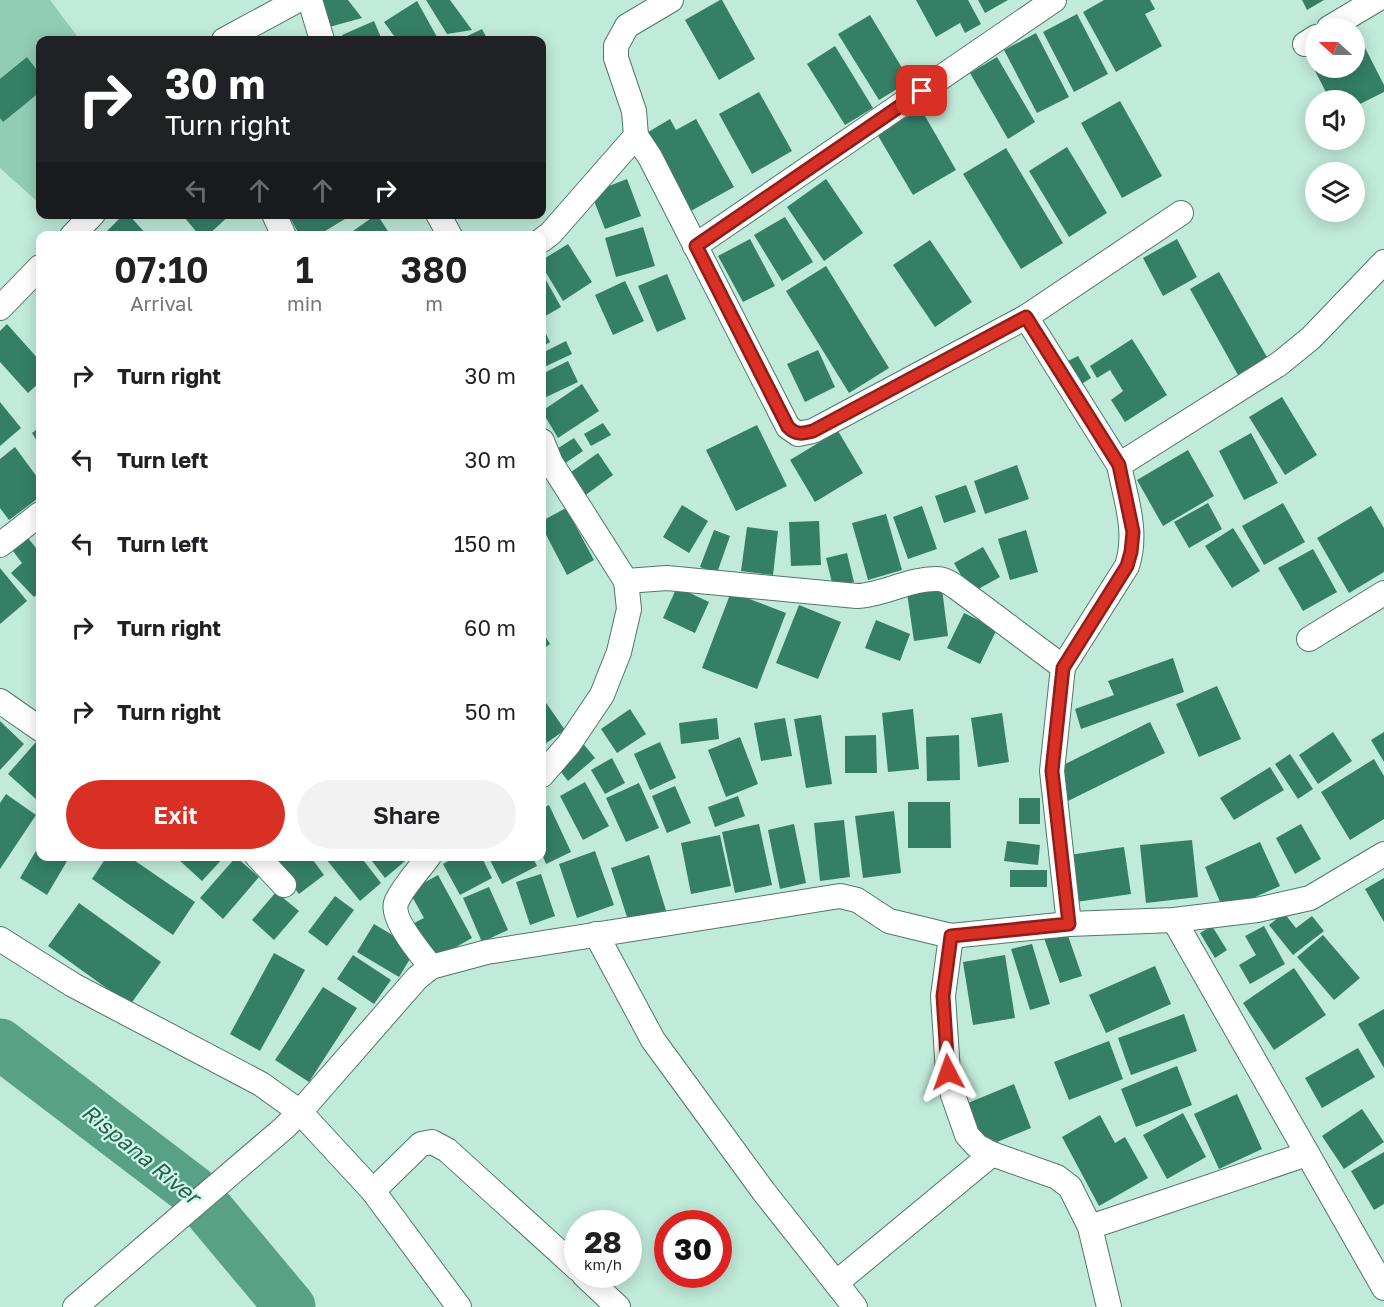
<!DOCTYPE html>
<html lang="en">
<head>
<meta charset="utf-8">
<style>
	:root { --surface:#fff; --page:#f2f2f2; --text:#202124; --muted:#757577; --accent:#d93025 }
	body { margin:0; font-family:"Golos Text",sans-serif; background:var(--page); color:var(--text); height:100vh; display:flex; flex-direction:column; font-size:22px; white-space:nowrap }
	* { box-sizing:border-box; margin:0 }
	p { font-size:20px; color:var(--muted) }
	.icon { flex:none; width:33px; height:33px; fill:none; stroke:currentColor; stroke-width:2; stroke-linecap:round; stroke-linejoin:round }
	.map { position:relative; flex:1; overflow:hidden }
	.side { position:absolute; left:36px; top:231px; width:510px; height:630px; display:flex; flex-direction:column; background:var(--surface); border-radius:12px; box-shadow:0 3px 15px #0003 }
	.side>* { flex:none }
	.top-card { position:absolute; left:36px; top:36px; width:510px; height:183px; border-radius:12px; box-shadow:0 3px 15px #0003; background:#202124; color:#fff; overflow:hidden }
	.needle { width:39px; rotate:291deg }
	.tools { position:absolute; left:1305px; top:18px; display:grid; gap:12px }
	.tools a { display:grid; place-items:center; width:60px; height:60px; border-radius:50%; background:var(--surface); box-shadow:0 3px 15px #0003; font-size:30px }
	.speed { position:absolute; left:564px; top:1210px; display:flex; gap:12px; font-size:30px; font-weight:700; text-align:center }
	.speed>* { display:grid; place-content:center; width:78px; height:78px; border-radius:50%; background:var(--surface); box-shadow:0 3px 15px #0003; line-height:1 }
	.speed small { font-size:15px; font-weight:400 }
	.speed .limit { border:9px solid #d22; background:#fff; color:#111 }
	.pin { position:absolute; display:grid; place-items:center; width:51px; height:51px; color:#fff; margin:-26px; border-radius:12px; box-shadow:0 3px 9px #0006 }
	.me { position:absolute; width:66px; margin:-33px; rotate:356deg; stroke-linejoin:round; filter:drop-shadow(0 0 4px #0008) }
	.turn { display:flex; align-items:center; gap:21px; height:126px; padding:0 30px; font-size:27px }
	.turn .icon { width:78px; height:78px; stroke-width:2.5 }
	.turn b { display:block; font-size:42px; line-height:51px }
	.lanes { display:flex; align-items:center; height:57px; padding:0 30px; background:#0003; justify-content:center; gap:30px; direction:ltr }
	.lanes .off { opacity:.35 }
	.eta { display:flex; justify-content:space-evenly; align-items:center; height:102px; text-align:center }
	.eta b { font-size:36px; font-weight:600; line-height:42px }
	.cta { display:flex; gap:12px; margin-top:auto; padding:12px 30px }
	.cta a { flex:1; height:69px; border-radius:36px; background:var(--accent); color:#fff; font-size:24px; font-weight:600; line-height:69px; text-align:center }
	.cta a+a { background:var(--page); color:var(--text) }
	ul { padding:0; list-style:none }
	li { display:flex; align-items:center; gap:18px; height:84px; padding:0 30px }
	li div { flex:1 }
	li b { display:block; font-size:22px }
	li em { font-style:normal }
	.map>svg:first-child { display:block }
</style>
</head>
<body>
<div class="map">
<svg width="1384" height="1307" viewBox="0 0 1384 1307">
	<rect width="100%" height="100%" fill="#c0ead9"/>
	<polygon fill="#91cdb6" points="0,0 50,0 80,40 40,40 40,204 0,168"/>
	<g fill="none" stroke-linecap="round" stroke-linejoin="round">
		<polyline stroke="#58a187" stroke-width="51" points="0,1044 192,1190 290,1307"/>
	</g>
	<g fill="#357f67">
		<polygon points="321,0 348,0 362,18 329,27"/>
		<polygon points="426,0 450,0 472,30 447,34"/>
		<polygon points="720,0 722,0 755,59 719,80 685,20"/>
		<polygon points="916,0 968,0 981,24 965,33 960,23 936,37"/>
		<polygon points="978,0 1008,0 985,13"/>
		<polygon points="1104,0 1150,0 1155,9 1145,14 1162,46 1116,72 1083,12"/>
		<polygon points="1302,0 1324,0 1307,10"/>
		<polygon points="417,1 437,37 432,40 397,40 384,22"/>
		<polygon points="1077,14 1108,74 1074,92 1043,32"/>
		<polygon points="870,15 910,81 879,100 838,34"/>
		<polygon points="374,21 382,40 344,40 342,35"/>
		<polygon points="482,29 488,40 459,40"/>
		<polygon points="1036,33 1069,97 1037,113 1004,50"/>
		<polygon points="1360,38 1384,85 1384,92 1354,107 1354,100 1330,100 1311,63 1316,61 1316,68 1354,68 1354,41"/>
		<polygon points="835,46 873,108 845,125 807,64"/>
		<polygon points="27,57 40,74 40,92 3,122 0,118 0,79"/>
		<polygon points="997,57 1035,122 1008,139 970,73"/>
		<polygon points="759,92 792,151 752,174 719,114"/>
		<polygon points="1120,101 1162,176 1122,198 1081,123"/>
		<polygon points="921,109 956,170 913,195 877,134"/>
		<polygon points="670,119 676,130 696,119 734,187 689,212 645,134"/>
		<polygon points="1067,147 1107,213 1069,237 1029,171"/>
		<polygon points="1006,148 1063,243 1021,269 963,174"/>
		<polygon points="627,179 641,216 605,229 591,193"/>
		<polygon points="826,179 863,233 824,261 787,207"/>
		<polygon points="124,214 128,214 148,236 102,236"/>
		<polygon points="186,214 231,214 207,236 200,236 184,217"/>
		<polygon points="288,214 353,214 317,236 300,236"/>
		<polygon points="377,214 391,236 346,236"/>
		<polygon points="785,217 813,262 782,281 754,235"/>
		<polygon points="643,227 655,266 616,277 605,238"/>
		<polygon points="750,239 775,286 743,302 718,256"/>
		<polygon points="1177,239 1197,277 1163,296 1143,258"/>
		<polygon points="930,240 972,302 935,327 893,265"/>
		<polygon points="568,244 592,282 563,301 542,266 542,260"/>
		<polygon points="826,266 889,368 849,393 786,291"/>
		<polygon points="1219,272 1268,359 1238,375 1190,289"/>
		<polygon points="542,273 561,307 542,318"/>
		<polygon points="667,274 686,319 657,332 638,286"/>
		<polygon points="625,281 644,321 613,335 595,295"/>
		<polygon points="7,324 40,361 40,382 28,393 0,362 0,331"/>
		<polygon points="542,326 550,342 542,347"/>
		<polygon points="1132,339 1167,395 1125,422 1111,400 1123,391 1110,370 1097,378 1090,366"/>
		<polygon points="566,341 572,354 542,368 542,353"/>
		<polygon points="818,350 835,387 805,402 787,364"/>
		<polygon points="1078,356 1091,378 1080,385 1066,362"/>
		<polygon points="568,361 578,382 542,399 542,374"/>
		<polygon points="582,384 599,411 558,438 542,411"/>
		<polygon points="1282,397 1317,455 1285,475 1249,417"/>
		<polygon points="0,402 21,428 0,446"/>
		<polygon points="603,423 611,435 591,446 584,434"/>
		<polygon points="757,425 787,486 736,511 706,450"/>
		<polygon points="40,427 40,446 32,433"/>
		<polygon points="838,431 863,473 815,502 790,460"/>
		<polygon points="1251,433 1278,483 1244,500 1219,451"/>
		<polygon points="574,438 583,451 561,466 552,452"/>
		<polygon points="15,447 40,481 40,497 9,520 0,508 0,459"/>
		<polygon points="1188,450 1214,496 1163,526 1137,480"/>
		<polygon points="598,453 613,475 580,499 564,477"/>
		<polygon points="1017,465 1029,499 985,514 974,481"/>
		<polygon points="966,485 976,512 944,523 935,496"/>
		<polygon points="1208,503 1222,529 1189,548 1174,522"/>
		<polygon points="1283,503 1305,542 1264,565 1242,526"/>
		<polygon points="682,505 708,521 689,553 663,537"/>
		<polygon points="922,506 937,549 908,559 893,517"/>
		<polygon points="1371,506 1384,528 1384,572 1349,593 1317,538"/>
		<polygon points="566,508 594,560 567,575 542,527 542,521"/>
		<polygon points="886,514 902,570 868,580 852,523"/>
		<polygon points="819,521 821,565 791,566 789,522"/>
		<polygon points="747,527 778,531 773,575 741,571"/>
		<polygon points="1233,528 1260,571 1232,588 1205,546"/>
		<polygon points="714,530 730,536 717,573 700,567"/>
		<polygon points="1026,530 1038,572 1010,580 998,539"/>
		<polygon points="28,538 40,553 40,592 34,597 11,573 22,563 13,551"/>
		<polygon points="983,547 1000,577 971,593 954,563"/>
		<polygon points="1313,549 1337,592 1303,611 1278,568"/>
		<polygon points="847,553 854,582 833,587 826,558"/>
		<polygon points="0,568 27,601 0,624"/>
		<polygon points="941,581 948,636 914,641 906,586"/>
		<polygon points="677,587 709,602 695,633 663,618"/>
		<polygon points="731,592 786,613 757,689 702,668"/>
		<polygon points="799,605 841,622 818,679 776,663"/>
		<polygon points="964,613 997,629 980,664 947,648"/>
		<polygon points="876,620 910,634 900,661 865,648"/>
		<polygon points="542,631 550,644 542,650"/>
		<polygon points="1173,658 1184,692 1081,729 1075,709 1114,695 1108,681"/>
		<polygon points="1217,686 1241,739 1199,757 1176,704"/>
		<polygon points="542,697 565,730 542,746"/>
		<polygon points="630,709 646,734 617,753 601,729"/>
		<polygon points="913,709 919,769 888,772 882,713"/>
		<polygon points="1002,713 1009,762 978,767 971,718"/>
		<polygon points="821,715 832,784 806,788 794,719"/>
		<polygon points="717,718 719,739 681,744 679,723"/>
		<polygon points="785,718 792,756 761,761 754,723"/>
		<polygon points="0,721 24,744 0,770"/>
		<polygon points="1150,722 1165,753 1068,801 1053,770"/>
		<polygon points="1333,732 1352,761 1318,784 1299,755"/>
		<polygon points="1384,732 1384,762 1371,740"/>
		<polygon points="876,735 877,773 845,773 845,736"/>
		<polygon points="959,735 960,780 927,781 926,737"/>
		<polygon points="740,737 758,784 726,797 708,750"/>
		<polygon points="581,741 595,758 568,781 554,763"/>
		<polygon points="36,742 40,745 40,795 37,800 8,774"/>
		<polygon points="660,742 676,778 650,790 634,754"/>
		<polygon points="1290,754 1313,789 1298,799 1275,764"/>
		<polygon points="612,758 625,783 605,794 591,770"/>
		<polygon points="1374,759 1384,776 1384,819 1350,840 1321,792"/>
		<polygon points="1270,767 1284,790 1234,820 1220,798"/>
		<polygon points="585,782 609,826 583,840 560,796"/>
		<polygon points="639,783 659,828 626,842 606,798"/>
		<polygon points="675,786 691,823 667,833 652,796"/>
		<polygon points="6,794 36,815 0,869 0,803"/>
		<polygon points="738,796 745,816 715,827 708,807"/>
		<rect x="1019" y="798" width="21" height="26"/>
		<polygon points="908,802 950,802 951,848 908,848"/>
		<polygon points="549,805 571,852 546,864 542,854 542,809"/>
		<polygon points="894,811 901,873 863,878 855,816"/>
		<polygon points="844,820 850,877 820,881 814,823"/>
		<polygon points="759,824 772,885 735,893 722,832"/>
		<polygon points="794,824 806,883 780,889 768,830"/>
		<polygon points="1301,824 1321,859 1295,874 1276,838"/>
		<polygon points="720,835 731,886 691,894 681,843"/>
		<polygon points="1192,840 1198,897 1146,903 1140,845"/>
		<polygon points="1007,841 1040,845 1038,865 1004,861"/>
		<polygon points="1260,842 1280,886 1224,911 1205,867"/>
		<polygon points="40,844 40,856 70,856 47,895 20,878"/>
		<polygon points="1124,847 1131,894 1076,902 1069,855"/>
		<polygon points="595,851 614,905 577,918 559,864"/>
		<polygon points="649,855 667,914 630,926 611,868"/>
		<polygon points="107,856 128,856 195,902 173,935 92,879"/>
		<polygon points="181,856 225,856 202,881 178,859"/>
		<polygon points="279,856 310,856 324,875 299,894 273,861"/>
		<polygon points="329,856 360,856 381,883 360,901 326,859"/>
		<polygon points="368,856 411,856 385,878"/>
		<polygon points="457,856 481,856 492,878 460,895 443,864"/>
		<polygon points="488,856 532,856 537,866 502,884"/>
		<polygon points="236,857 259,877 223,919 200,898"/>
		<rect x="1010" y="870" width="37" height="17"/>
		<polygon points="541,874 555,916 530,925 516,882"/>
		<polygon points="438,875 472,938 431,961 410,925 424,918 409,891"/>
		<polygon points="1384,878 1384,922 1365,889"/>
		<polygon points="489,887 508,930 482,942 463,898"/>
		<polygon points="276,892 299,911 274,940 252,920"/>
		<polygon points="335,896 354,910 327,946 308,932"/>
		<polygon points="79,903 161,962 130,1005 48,946"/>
		<polygon points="1284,913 1296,928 1312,916 1324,931 1293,955 1269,925"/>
		<polygon points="374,924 416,949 399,977 357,952"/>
		<polygon points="1212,926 1227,950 1215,958 1200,933"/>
		<polygon points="1264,926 1285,964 1250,984 1239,965 1256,955 1245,936"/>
		<polygon points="1066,930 1082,976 1060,983 1044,938"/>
		<polygon points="1323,935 1360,978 1334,1000 1297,957"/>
		<polygon points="1032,944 1050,1004 1030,1010 1011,949"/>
		<polygon points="274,953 305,970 260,1051 230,1034"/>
		<polygon points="353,955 391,980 374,1004 337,979"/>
		<polygon points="1005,955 1015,1018 973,1025 963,962"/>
		<polygon points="1155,966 1171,1004 1106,1033 1089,995"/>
		<polygon points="1294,968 1326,1015 1274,1050 1243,1003"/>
		<polygon points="323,987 357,1008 309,1082 275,1060"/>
		<polygon points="1384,1009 1384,1068 1358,1024"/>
		<polygon points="1184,1014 1197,1051 1131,1075 1118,1038"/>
		<polygon points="1109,1041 1123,1079 1069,1100 1054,1062"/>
		<polygon points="1358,1048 1375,1077 1322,1108 1305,1078"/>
		<polygon points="1177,1066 1192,1105 1136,1127 1121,1089"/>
		<polygon points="1014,1084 1031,1128 985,1147 968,1103"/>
		<polygon points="1237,1094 1262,1149 1219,1169 1194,1114"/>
		<polygon points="1362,1109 1384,1142 1344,1169 1322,1136"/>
		<polygon points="1183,1113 1206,1157 1167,1179 1143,1135"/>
		<polygon points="1100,1115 1115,1143 1125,1137 1148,1178 1099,1206 1062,1137"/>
		<polygon points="1384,1152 1384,1204 1374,1210 1351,1171"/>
	</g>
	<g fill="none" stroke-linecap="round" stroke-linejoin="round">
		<defs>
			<g id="street">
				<polyline points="310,0 322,40"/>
				<polyline points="1329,28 1376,0"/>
				<polyline points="224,40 298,0"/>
				<polyline points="1305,44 1316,37"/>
				<polyline points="636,136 650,157 788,427 798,434 813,431 1026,317 1119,465 1279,364 1311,338 1384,262"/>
				<polyline points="274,214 284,236"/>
				<polyline points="438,214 450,236"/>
				<polyline points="72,236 93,214"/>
				<polyline points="542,240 551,233 636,136 634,111 616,58 616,46 627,26 671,0"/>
				<polyline points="695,246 1054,0"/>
				<polyline points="0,308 40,267"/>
				<polyline points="1026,317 1181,213"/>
				<path d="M542 441 551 463 626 581 667 578 857 596C884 595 910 578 938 579 945 579 951 584 956 587L1063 667"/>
				<polyline points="0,545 40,514"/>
				<polyline points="1309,639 1384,593"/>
				<polyline points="0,701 40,729"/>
				<polyline points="542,775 569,744 602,695 619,652 629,609 626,581"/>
				<polyline points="257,856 284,885"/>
				<path d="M429 856C420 869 401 889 396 903 391 919 421 954 431 967"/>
				<polyline points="1174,920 1384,1288"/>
				<path d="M1069 924 1052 771 1063 667 1127 566C1138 532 1126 500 1119 465"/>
				<polyline points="596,934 653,1040 764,1192 855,1307"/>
				<polyline points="951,936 943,996 948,1072 953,1095 967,1135 977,1146 992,1154 1057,1177 1070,1187 1090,1227 1109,1307"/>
				<polyline points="0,939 73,985 261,1084 300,1112 373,1191 459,1307"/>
				<polyline points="373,1191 421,1144 432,1142 447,1150 578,1269"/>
				<polyline points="1090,1227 1307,1154"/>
				<polyline points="584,1275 618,1307"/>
				<polyline points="836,1283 992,1154"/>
				<polyline points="75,1307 284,1128 300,1112 417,978 431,967 487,952 840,896 857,900 889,921 951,936 1069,924 1174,920 1257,910 1310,898 1384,854"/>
			</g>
		</defs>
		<use href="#street" stroke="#517769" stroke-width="26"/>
		<use href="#street" stroke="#fff" stroke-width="24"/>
	</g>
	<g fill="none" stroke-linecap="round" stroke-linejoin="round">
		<defs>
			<path id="route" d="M922 91 696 246 788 427C796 435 802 434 813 431L1026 317 1119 465 1133 532 1131 552 1127 566 1063 668 1052 771 1069 924 951 936 943 996 948 1072"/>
		</defs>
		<use href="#route" stroke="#8d1f18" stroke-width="15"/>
		<use href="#route" stroke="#d93025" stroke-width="10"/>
	</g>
	<g text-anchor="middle" stroke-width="4.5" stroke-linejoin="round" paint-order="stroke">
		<g font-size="22" font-style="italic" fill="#255f4d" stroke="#cdf7e6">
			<text transform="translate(141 1154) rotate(39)" y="8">Rispana River</text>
		</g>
	</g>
</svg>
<div class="tools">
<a><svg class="needle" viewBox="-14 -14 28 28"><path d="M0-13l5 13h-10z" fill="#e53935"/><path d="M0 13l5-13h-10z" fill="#757577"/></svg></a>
<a><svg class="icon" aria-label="sound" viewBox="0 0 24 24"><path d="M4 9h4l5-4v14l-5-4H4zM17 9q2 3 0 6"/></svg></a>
<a><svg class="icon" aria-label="layers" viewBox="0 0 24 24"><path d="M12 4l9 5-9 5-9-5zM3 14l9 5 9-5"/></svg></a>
</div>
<div class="speed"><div>28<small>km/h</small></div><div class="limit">30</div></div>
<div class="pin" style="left:922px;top:91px;background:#d93025"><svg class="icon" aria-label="arrive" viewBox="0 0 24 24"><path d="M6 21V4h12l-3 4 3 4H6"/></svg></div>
<svg class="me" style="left:948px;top:1072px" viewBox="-20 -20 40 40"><path d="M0-17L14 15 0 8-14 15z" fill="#d93025" stroke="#fff" stroke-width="4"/></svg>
<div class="top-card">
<div class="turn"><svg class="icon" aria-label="right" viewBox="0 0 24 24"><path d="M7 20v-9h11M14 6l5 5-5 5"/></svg><div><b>30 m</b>Turn right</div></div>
<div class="lanes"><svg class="icon off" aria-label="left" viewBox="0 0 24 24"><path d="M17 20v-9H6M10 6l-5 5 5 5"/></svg><svg class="icon off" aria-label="ahead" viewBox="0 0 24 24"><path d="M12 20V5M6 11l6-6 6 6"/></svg><svg class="icon off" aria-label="ahead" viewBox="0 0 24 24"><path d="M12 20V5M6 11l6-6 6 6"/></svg><svg class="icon" aria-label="right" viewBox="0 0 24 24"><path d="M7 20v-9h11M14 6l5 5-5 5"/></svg></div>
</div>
<section class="side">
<div class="eta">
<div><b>07:10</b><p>Arrival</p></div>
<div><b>1</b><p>min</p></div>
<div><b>380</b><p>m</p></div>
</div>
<ul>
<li><svg class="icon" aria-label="right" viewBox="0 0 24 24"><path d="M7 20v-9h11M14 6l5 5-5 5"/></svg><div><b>Turn right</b></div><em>30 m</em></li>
<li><svg class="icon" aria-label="left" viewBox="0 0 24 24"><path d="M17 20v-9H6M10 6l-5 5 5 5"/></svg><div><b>Turn left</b></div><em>30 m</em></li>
<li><svg class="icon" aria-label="left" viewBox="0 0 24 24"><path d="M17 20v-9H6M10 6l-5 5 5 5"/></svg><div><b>Turn left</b></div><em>150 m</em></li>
<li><svg class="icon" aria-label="right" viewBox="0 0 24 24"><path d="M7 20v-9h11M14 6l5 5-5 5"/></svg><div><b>Turn right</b></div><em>60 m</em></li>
<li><svg class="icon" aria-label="right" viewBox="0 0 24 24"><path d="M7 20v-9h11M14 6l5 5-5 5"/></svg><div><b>Turn right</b></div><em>50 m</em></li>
</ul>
<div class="cta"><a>Exit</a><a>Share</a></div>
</section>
</div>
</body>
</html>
